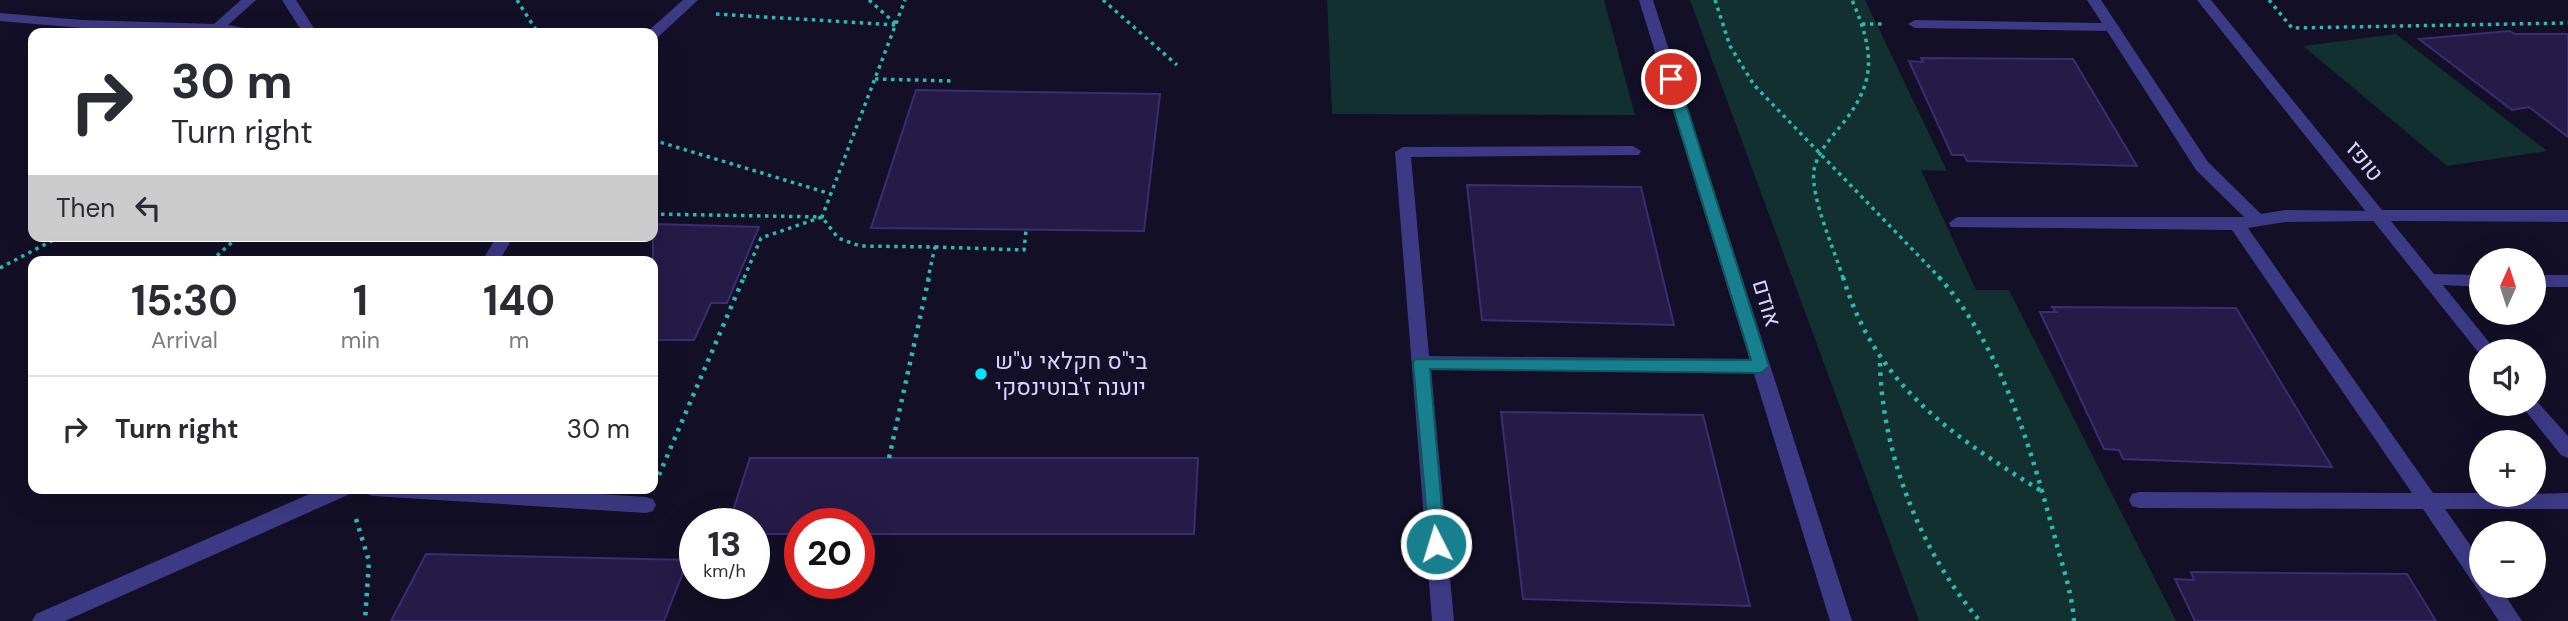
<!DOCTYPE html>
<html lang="en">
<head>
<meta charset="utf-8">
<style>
	:root { --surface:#fff; --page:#f2f2f3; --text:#2b2b33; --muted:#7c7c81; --line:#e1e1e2 }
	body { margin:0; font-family:"DM Sans",Heebo,sans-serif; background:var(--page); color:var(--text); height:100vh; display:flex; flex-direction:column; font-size:26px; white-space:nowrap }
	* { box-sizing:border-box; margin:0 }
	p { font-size:23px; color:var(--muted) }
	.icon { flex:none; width:38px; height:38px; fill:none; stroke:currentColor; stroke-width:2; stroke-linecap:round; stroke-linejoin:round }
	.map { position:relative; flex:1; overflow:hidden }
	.details { position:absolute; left:28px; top:256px; width:630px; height:238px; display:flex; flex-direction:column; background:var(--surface); border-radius:14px; box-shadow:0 7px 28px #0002 }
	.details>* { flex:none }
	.top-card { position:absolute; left:28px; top:28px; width:630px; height:214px; border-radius:14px; box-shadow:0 7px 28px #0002; background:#fff; color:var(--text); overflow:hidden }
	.needle { width:46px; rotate:3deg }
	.fabs { position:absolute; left:2469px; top:248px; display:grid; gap:14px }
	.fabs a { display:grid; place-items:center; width:77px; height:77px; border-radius:50%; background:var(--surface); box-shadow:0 7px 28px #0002; font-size:35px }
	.speed { position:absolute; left:679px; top:508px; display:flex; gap:14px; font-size:35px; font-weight:700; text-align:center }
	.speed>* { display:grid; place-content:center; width:91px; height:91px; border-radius:50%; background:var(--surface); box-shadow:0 7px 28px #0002; line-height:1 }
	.speed small { font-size:18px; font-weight:400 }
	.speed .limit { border:10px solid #d22; background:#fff; color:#111 }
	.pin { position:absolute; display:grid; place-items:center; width:60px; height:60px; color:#fff; margin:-30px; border:4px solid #fff; border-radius:50%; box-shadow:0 2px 7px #0007 }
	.me { position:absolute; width:77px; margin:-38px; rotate:355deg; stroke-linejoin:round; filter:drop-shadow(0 0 5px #0008) }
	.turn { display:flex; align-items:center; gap:24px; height:147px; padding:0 28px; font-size:32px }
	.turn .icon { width:91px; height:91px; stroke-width:2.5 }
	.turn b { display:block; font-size:49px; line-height:60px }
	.then { display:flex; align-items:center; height:66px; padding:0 28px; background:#0003; gap:14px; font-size:26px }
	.eta { display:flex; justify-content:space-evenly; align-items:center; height:119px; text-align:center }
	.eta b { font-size:42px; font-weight:700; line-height:49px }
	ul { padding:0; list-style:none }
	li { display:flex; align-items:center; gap:21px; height:105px; padding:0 28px; border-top:2px solid var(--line) }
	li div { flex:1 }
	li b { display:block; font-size:26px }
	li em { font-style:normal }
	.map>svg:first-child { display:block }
</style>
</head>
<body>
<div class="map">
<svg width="2568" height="621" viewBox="0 0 2568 621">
	<rect width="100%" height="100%" fill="#130f26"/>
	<g fill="#12302f">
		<polygon points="1327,0 1604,0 1635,115 1332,114"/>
		<polygon points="1690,0 1865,0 1947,171 1921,170 1976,290 2009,290 2176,621 1919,621"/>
		<polygon points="2396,34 2547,151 2447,166 2303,46"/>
	</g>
	<g fill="#241b47" stroke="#3b2d73" stroke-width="2">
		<polygon points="2510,31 2515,34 2568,34 2568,137 2529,107 2512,110 2419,39"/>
		<polygon points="1921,58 2073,59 2137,166 1967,161 1964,155 1952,155 1909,61 1923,62"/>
		<polygon points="916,90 1160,94 1144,231 871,228"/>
		<polygon points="1467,185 1641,187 1674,325 1482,320"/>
		<polygon points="653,224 759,227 727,303 711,303 694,340 653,340"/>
		<polygon points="2052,307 2236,308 2332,467 2123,459 2119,450 2104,449 2040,312 2056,312"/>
		<polygon points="1501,412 1703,415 1750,606 1523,599"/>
		<polygon points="750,458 1198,458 1194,534 859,534 859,523 800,523 800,534 754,534 754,523 729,523"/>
		<polygon points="426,554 688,560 664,621 391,621"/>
		<polygon points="2191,572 2407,574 2436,621 2195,621 2175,579 2194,580"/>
	</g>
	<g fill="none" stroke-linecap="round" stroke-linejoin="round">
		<g stroke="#2fb8b0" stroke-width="3.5" stroke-dasharray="3.5 4.5" stroke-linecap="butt">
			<polyline points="517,0 538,33"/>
			<polyline points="869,0 896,24"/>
			<polyline points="1103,0 1177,65"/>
			<polyline points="1715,0 1730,46 1754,85 1940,278"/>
			<polyline points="2269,0 2292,28 2568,23"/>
			<polyline points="716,14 896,25"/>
			<polyline points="1862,24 1886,24"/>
			<polyline points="875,79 953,81"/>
			<polyline points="653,140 831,194"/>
			<polyline points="653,214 822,217 905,0"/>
			<polyline points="935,247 1024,250 1026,230"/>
			<polyline points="211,261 239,236"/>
			<polyline points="0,268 61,236"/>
			<polyline points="744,278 761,238 822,217 838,238 860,246 935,247 928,278"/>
			<path d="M1843 278C1835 251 1810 197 1814 170 1817 154 1829 140 1839 128 1877 83 1875 53 1852 0"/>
		</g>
		<g stroke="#2fb8b0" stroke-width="4.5" stroke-dasharray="3.5 6" stroke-linecap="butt">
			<path d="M1843 277C1876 386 1951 435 2043 492"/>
			<path d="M1939 277C2003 350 2030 446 2055 538 2062 565 2072 592 2074 621"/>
			<path d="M1880 363C1882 454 1921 553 1980 621"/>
			<polyline points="889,458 929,277"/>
			<polyline points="659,475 744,277"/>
			<polyline points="356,519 369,561 365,621"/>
		</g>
		<g fill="#3d3a85" fill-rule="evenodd">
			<polygon points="241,0 256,0 228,25 256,30 258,33 82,28 0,21 0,13 82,20 214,24"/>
			<polygon points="282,0 296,0 317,33 303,33"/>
			<polygon points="683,0 698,0 658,37 653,38 653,33 646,33"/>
			<polygon points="2087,0 2101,0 2208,162 2261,214 2285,210 2383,211 2385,215 2377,221 2285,222 2248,228 2433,493 2482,493 2482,495 2568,493 2568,509 2445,509 2482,562 2482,586 2499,586 2522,621 2499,621 2423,509 2139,508 2132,506 2129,500 2132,494 2139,492 2412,493 2232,230 1951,227 1949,223 1957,217 2244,217 2196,170 2107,31 1915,28 1908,24 1915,20 2102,23"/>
			<polygon points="1633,146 1641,151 1639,155 1411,157 1429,356 1761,359 1767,361 1770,366 1767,371 1761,373 1431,370 1454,621 1432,621 1395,152 1403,147"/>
			<polygon points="497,236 514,236 499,261 482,261"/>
			<polygon points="2430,274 2482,275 2482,287 2424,284 2421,280 2424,276"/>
			<rect x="2534" y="275" width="34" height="12"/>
			<polygon points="323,488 353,488 350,494 65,621 32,621 36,614"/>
			<polygon points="363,488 505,488 646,497 653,499 656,505 653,511 646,513 373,496 366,494"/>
		</g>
		<g fill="#3d3a85" fill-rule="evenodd">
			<polygon points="1639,0 1653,0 1852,621 1830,621"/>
			<polygon points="2197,0 2211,0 2382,210 2568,210 2568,222 2391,221 2497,352 2482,352 2482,357"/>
			<polygon points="2534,398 2568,436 2568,458 2561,455 2524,409 2522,404 2534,404"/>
		</g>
	</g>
	<polygon fill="#187f8f" stroke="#10535d" stroke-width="2" points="1666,76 1678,79 1769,366 1761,373 1430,369 1445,544 1436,551 1430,549 1413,363 1415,359 1751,360 1664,79"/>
	<circle fill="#00e5ff" stroke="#130f26" stroke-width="2.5" cx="981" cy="374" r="7"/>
	<g text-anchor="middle" stroke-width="7" stroke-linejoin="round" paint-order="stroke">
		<g font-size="23" fill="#d9d4ff" stroke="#130f26">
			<text transform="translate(2365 161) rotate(51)" y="8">טופז</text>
			<text transform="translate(1767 303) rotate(73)" y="8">אודם</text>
		</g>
		<g font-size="23" fill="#d9d4ff" stroke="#130f26" text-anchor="start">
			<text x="995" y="369">בי"ס חקלאי ע"ש<tspan x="995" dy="26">יוענה ז'בוטינסקי</tspan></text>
		</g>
	</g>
</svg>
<div class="fabs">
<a><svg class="needle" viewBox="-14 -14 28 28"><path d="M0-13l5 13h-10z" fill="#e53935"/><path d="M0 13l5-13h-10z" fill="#7c7c81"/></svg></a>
<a><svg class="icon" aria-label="sound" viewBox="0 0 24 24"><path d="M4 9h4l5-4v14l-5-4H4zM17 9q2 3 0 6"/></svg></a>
<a>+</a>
<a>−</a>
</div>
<div class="speed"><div>13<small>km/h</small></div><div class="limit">20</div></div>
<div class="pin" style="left:1671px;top:79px;background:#d93025"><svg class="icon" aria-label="arrive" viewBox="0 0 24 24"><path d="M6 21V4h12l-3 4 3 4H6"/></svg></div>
<svg class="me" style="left:1436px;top:544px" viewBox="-20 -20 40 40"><circle r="17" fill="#187f8f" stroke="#fff" stroke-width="3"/><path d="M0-11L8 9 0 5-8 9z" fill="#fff"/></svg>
<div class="top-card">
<div class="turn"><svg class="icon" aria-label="right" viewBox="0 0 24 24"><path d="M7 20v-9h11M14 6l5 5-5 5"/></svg><div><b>30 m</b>Turn right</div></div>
<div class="then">Then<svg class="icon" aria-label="left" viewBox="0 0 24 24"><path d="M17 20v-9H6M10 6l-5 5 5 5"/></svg></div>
</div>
<section class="details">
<div class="eta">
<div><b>15:30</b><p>Arrival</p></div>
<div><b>1</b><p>min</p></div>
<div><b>140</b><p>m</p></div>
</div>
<ul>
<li><svg class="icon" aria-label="right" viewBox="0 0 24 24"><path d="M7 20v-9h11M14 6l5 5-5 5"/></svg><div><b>Turn right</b></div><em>30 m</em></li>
</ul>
</section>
</div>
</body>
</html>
